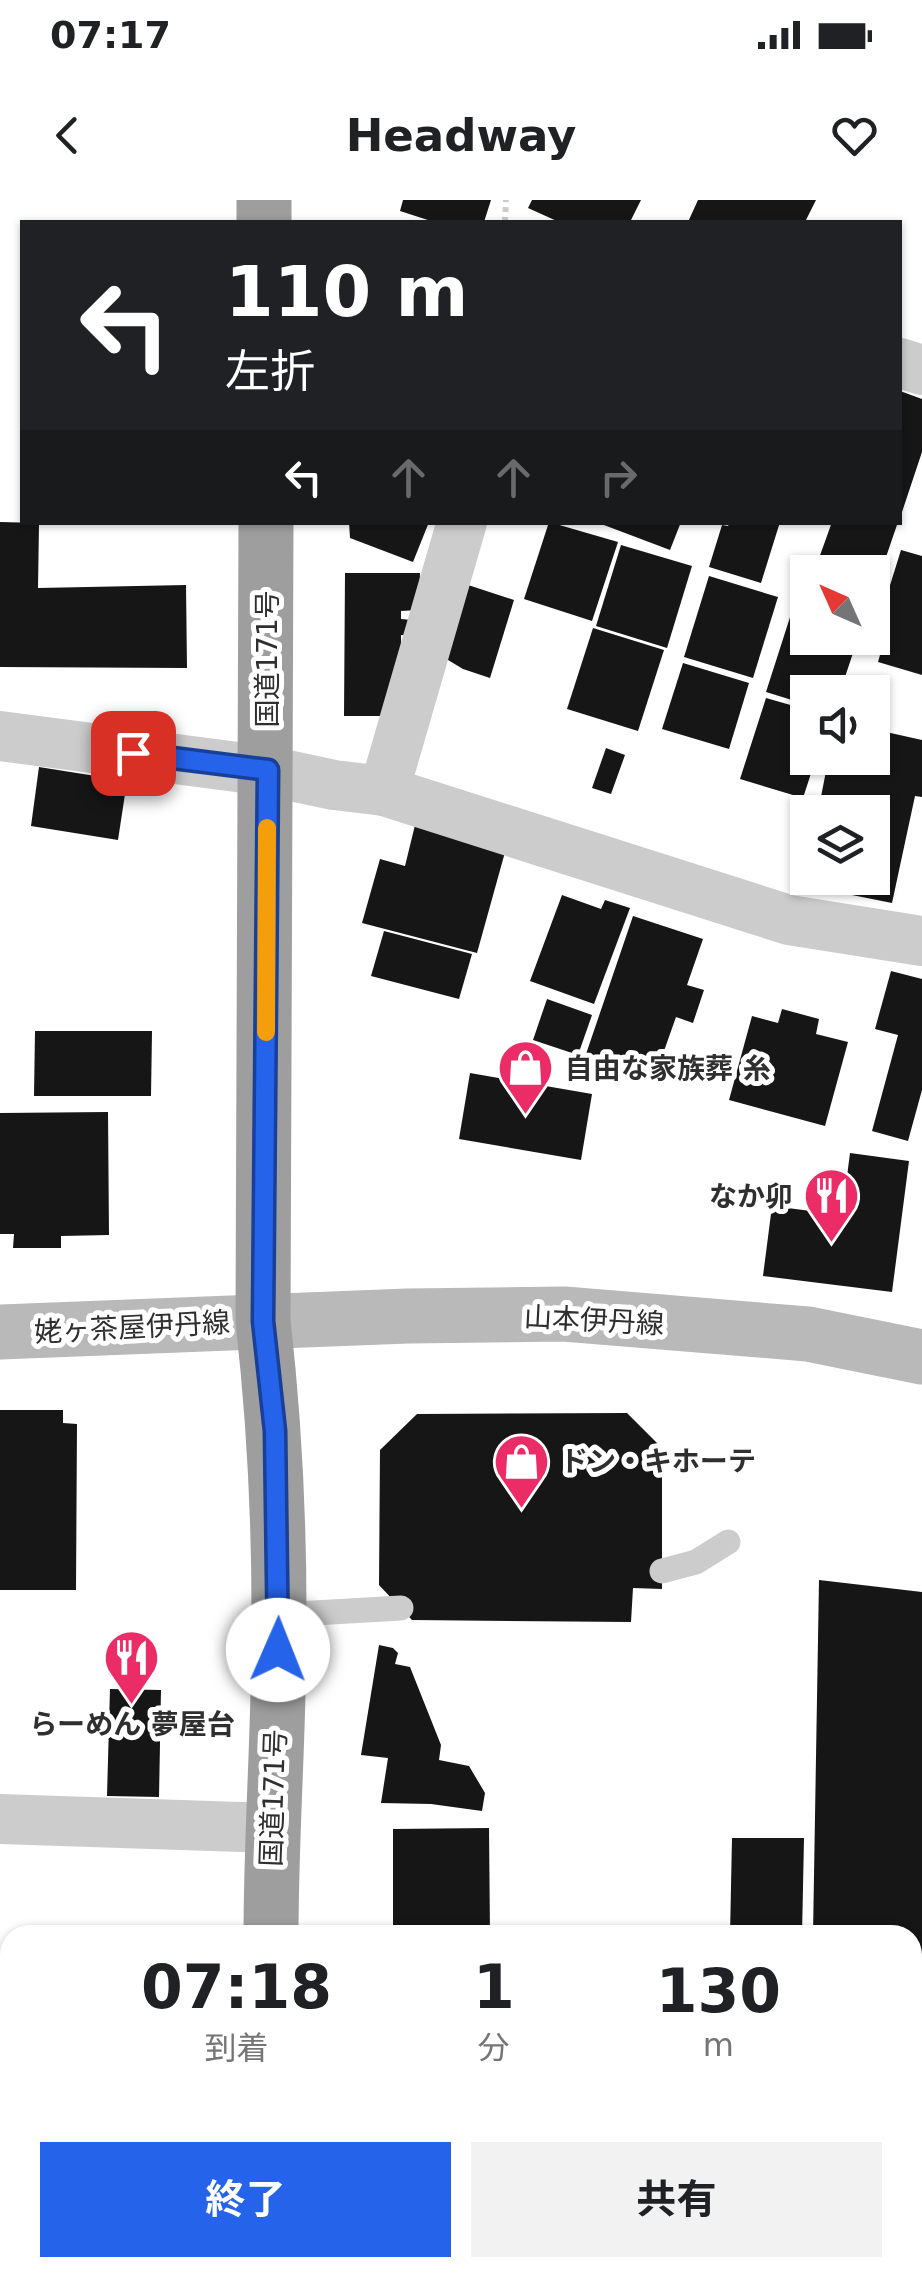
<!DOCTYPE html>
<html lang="ja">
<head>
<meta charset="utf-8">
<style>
	:root { --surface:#fff; --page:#f2f2f2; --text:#202124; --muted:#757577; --accent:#2563eb }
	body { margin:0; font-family:"DejaVu Sans","Noto Sans JP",sans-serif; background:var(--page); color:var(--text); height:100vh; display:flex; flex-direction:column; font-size:38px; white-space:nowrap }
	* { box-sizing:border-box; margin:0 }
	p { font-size:32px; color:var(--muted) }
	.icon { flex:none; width:55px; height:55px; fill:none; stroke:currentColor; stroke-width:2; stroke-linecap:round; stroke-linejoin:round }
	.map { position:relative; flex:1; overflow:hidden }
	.drawer { position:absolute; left:0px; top:1725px; width:922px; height:352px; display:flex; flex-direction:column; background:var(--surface); border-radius:30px 30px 0 0; box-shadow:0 2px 8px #0004 }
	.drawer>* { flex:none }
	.top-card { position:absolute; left:20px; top:20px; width:882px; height:305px; border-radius:0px; box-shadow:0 2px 8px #0004; background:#202124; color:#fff; overflow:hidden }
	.needle { width:65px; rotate:315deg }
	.buttons { position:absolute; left:790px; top:355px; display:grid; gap:20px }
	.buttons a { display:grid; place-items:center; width:100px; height:100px; border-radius:0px; background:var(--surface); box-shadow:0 2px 8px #0004; font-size:50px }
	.pin { position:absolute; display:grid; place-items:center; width:85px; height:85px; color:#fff; margin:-42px; border-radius:20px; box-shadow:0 5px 15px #0006 }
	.me { position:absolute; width:110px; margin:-55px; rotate:1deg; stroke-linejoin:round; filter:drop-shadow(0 0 8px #0008) }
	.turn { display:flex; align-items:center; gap:35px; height:210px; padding:0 40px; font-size:45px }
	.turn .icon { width:130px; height:130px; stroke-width:2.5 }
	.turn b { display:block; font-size:70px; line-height:85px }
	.lanes { display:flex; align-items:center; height:95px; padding:0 40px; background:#0003; justify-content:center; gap:50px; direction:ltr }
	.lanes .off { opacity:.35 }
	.eta { display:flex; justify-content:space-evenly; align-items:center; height:170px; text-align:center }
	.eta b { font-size:60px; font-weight:700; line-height:70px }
	.button { display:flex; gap:20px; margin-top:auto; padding:20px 40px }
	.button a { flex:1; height:115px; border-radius:0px; background:var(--accent); color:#fff; font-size:40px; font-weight:700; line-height:115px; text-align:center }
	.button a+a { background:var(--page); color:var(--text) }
	.status { display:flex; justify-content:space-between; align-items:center; height:70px; padding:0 50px; background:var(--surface); direction:ltr }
	.status svg { height:28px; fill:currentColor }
	header { display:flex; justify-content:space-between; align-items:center; height:130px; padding:0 40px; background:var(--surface); font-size:45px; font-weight:700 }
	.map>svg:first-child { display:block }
</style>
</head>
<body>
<div class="status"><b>07:17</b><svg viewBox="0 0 49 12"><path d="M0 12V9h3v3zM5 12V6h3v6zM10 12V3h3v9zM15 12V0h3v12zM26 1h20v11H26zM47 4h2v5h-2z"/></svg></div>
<header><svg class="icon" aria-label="back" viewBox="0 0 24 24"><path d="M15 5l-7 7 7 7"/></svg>Headway<svg class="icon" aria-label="heart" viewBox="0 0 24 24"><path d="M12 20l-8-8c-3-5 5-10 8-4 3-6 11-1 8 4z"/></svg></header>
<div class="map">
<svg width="922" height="2077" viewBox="0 0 922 2077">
	<rect width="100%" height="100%" fill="#fff"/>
	<g fill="#161616">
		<polygon points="403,0 491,0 484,22 434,22 400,11"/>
		<polygon points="532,0 641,0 630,22 559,22 528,8"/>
		<polygon points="698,0 816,0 805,22 688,22"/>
		<polygon points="900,191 922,199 922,252 901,315"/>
		<polygon points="0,322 39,323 38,388 186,385 187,468 0,467"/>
		<polygon points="349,322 429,322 413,362 350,338"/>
		<polygon points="549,322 618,342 592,421 524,399"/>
		<polygon points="596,322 681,322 670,350"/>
		<polygon points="730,322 780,322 761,383 709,367 722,325 728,326"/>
		<polygon points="832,322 898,322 873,395 872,372 814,372"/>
		<polygon points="621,345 692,366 667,448 596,426"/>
		<polygon points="901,350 922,356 922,475 878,462 887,430 877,427"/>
		<polygon points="345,373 420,373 419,410 401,411 401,419 412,420 414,436 401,435 401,488 390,516 344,516"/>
		<polygon points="709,376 778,397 753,478 684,457"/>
		<polygon points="459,382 514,400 490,478 463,469 438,454"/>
		<polygon points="792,411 808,416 808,438 858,438 840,492 808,492 808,505 766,492"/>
		<polygon points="593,428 664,450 638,531 567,509"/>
		<polygon points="683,463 749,483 729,549 662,529"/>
		<polygon points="766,498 808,510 808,558 816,558 803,598 740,579"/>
		<polygon points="877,530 922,540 922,597 915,596 892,703 802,685 806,667 808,678 872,678 872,612 818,612 827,566 868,575"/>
		<polygon points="606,548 625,555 611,594 592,588"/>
		<polygon points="39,567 127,581 118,640 31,626"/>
		<polygon points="416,621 507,645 477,753 362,723 380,659 405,666"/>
		<polygon points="562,695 601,709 605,700 630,708 594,804 530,781"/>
		<polygon points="633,716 703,739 687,785 704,790 693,823 676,817 658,868 641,862 638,875 585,857"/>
		<polygon points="384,731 472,754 459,799 371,776"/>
		<polygon points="891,771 922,779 922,890 908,941 872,931 898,835 875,829"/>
		<polygon points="547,799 592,815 578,855 533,840"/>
		<polygon points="782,809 819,819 816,834 848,842 825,926 729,900 752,816 778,823"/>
		<polygon points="35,831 152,831 151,896 34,896"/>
		<polygon points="470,873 592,894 581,960 459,939"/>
		<polygon points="108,912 109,1035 61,1036 61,1048 13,1048 14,1034 0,1034 0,913"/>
		<polygon points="850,953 909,961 892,1092 763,1076 772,1006 842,1015"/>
		<polygon points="0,1210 63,1210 63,1223 77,1224 76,1390 0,1390"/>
		<polygon points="627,1213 662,1248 662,1389 633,1388 631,1422 412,1420 379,1385 380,1250 417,1214"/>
		<polygon points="819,1380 922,1392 922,1754 912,1754 912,1735 813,1735"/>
		<polygon points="379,1445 393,1448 398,1453 395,1464 410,1467 441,1545 439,1560 469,1566 485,1593 482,1611 431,1604 381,1603 388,1558 361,1555"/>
		<polygon points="110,1489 161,1490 159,1597 107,1596"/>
		<polygon points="489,1628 490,1735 393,1735 393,1629"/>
		<polygon points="732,1638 804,1638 802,1735 730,1735"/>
		<polygon points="912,1883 922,1884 922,1985 912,1984"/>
	</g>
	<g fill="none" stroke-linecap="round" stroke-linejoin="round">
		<polyline stroke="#ccc" stroke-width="6" stroke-dasharray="5 5" stroke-linecap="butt" points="505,22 506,0"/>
		<g stroke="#ccc" stroke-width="25">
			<polyline points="662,1371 696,1362 728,1342"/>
			<polyline points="279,1415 401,1408"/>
		</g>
		<g stroke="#ccc" stroke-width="50">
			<polyline points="900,163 922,170"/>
			<polyline points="0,536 268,571 334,585 384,591 789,720 922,741"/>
			<polyline points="384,591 462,322"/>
			<polyline points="0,1619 271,1628"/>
		</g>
		<polyline stroke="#b9b9b9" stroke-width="55" points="0,1132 408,1116 564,1114 808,1134 922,1157"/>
		<g stroke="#9e9e9e" stroke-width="55">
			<polyline points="264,0 264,22"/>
			<path d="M266 322 263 1121C274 1218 279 1315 279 1412 280 1520 271 1627 271 1735"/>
			<polyline points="272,2068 272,2077"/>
		</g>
	</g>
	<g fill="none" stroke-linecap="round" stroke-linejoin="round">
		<defs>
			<polyline id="route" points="133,553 268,570 263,1121 275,1231 278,1450"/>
		</defs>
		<use href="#route" stroke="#184099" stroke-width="25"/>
		<use href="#route" stroke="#2563eb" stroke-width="18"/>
		<polyline stroke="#f59e0b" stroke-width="18" points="266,832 267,628"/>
	</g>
	<defs>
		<symbol id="shop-pin" viewBox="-11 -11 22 30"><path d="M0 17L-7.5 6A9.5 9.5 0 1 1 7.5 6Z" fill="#eb2c67" stroke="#fff"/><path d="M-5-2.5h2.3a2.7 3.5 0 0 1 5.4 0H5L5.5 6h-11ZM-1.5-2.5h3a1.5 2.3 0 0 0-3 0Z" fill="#fff"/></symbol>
		<symbol id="restaurant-pin" viewBox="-11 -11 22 30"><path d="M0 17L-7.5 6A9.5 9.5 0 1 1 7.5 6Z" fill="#eb2c67" stroke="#fff"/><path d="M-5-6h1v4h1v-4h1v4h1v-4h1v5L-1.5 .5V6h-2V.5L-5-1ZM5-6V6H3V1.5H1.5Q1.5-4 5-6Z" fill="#fff"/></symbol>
	</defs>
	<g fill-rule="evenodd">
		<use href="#shop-pin" x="494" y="836" width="63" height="86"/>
		<use href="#restaurant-pin" x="800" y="964" width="63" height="86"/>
		<use href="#shop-pin" x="490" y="1230" width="63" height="86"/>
		<use href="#restaurant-pin" x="100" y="1426" width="63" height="86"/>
	</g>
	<g text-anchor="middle" stroke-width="10" stroke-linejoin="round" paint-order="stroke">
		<g font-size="28" fill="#2f2f2f" stroke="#fff">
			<text transform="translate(267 459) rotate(-90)" y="10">国道171号</text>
			<text transform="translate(594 1120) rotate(3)" y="10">山本伊丹線</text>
			<text transform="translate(132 1127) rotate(-3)" y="10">姥ヶ茶屋伊丹線</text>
			<text transform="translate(273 1598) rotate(-88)" y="10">国道171号</text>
		</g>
		<g font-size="28" font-weight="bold" fill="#2f2f2f" stroke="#fff" text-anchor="start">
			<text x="565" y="878">自由な家族葬 糸</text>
			<text x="793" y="1006" text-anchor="end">なか卯</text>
			<text x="560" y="1271">ドン・キホーテ</text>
			<text x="132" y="1534" text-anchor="middle">らーめん 夢屋台</text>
		</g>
	</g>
</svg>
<div class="buttons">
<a><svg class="needle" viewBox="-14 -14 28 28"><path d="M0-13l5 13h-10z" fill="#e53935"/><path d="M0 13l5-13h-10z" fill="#757577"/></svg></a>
<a><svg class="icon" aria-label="sound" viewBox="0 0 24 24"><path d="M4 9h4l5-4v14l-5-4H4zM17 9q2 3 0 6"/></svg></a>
<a><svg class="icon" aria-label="layers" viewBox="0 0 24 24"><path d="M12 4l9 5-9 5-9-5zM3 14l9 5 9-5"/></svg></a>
</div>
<div class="pin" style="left:133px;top:553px;background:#d93025"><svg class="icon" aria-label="arrive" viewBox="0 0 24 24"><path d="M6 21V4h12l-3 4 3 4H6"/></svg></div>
<svg class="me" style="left:278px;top:1450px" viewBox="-20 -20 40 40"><circle r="19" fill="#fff"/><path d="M0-13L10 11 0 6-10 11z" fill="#2563eb"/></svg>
<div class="top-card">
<div class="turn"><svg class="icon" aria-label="left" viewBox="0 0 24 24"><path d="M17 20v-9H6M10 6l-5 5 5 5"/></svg><div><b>110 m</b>左折</div></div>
<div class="lanes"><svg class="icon" aria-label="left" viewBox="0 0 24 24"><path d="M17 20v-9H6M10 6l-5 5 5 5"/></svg><svg class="icon off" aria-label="ahead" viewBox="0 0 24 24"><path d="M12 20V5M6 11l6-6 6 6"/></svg><svg class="icon off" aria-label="ahead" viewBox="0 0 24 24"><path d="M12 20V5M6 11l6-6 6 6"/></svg><svg class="icon off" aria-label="right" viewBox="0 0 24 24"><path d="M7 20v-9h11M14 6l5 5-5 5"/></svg></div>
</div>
<section class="drawer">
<div class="eta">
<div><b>07:18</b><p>到着</p></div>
<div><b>1</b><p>分</p></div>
<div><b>130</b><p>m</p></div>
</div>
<div class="button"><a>終了</a><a>共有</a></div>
</section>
</div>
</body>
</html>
